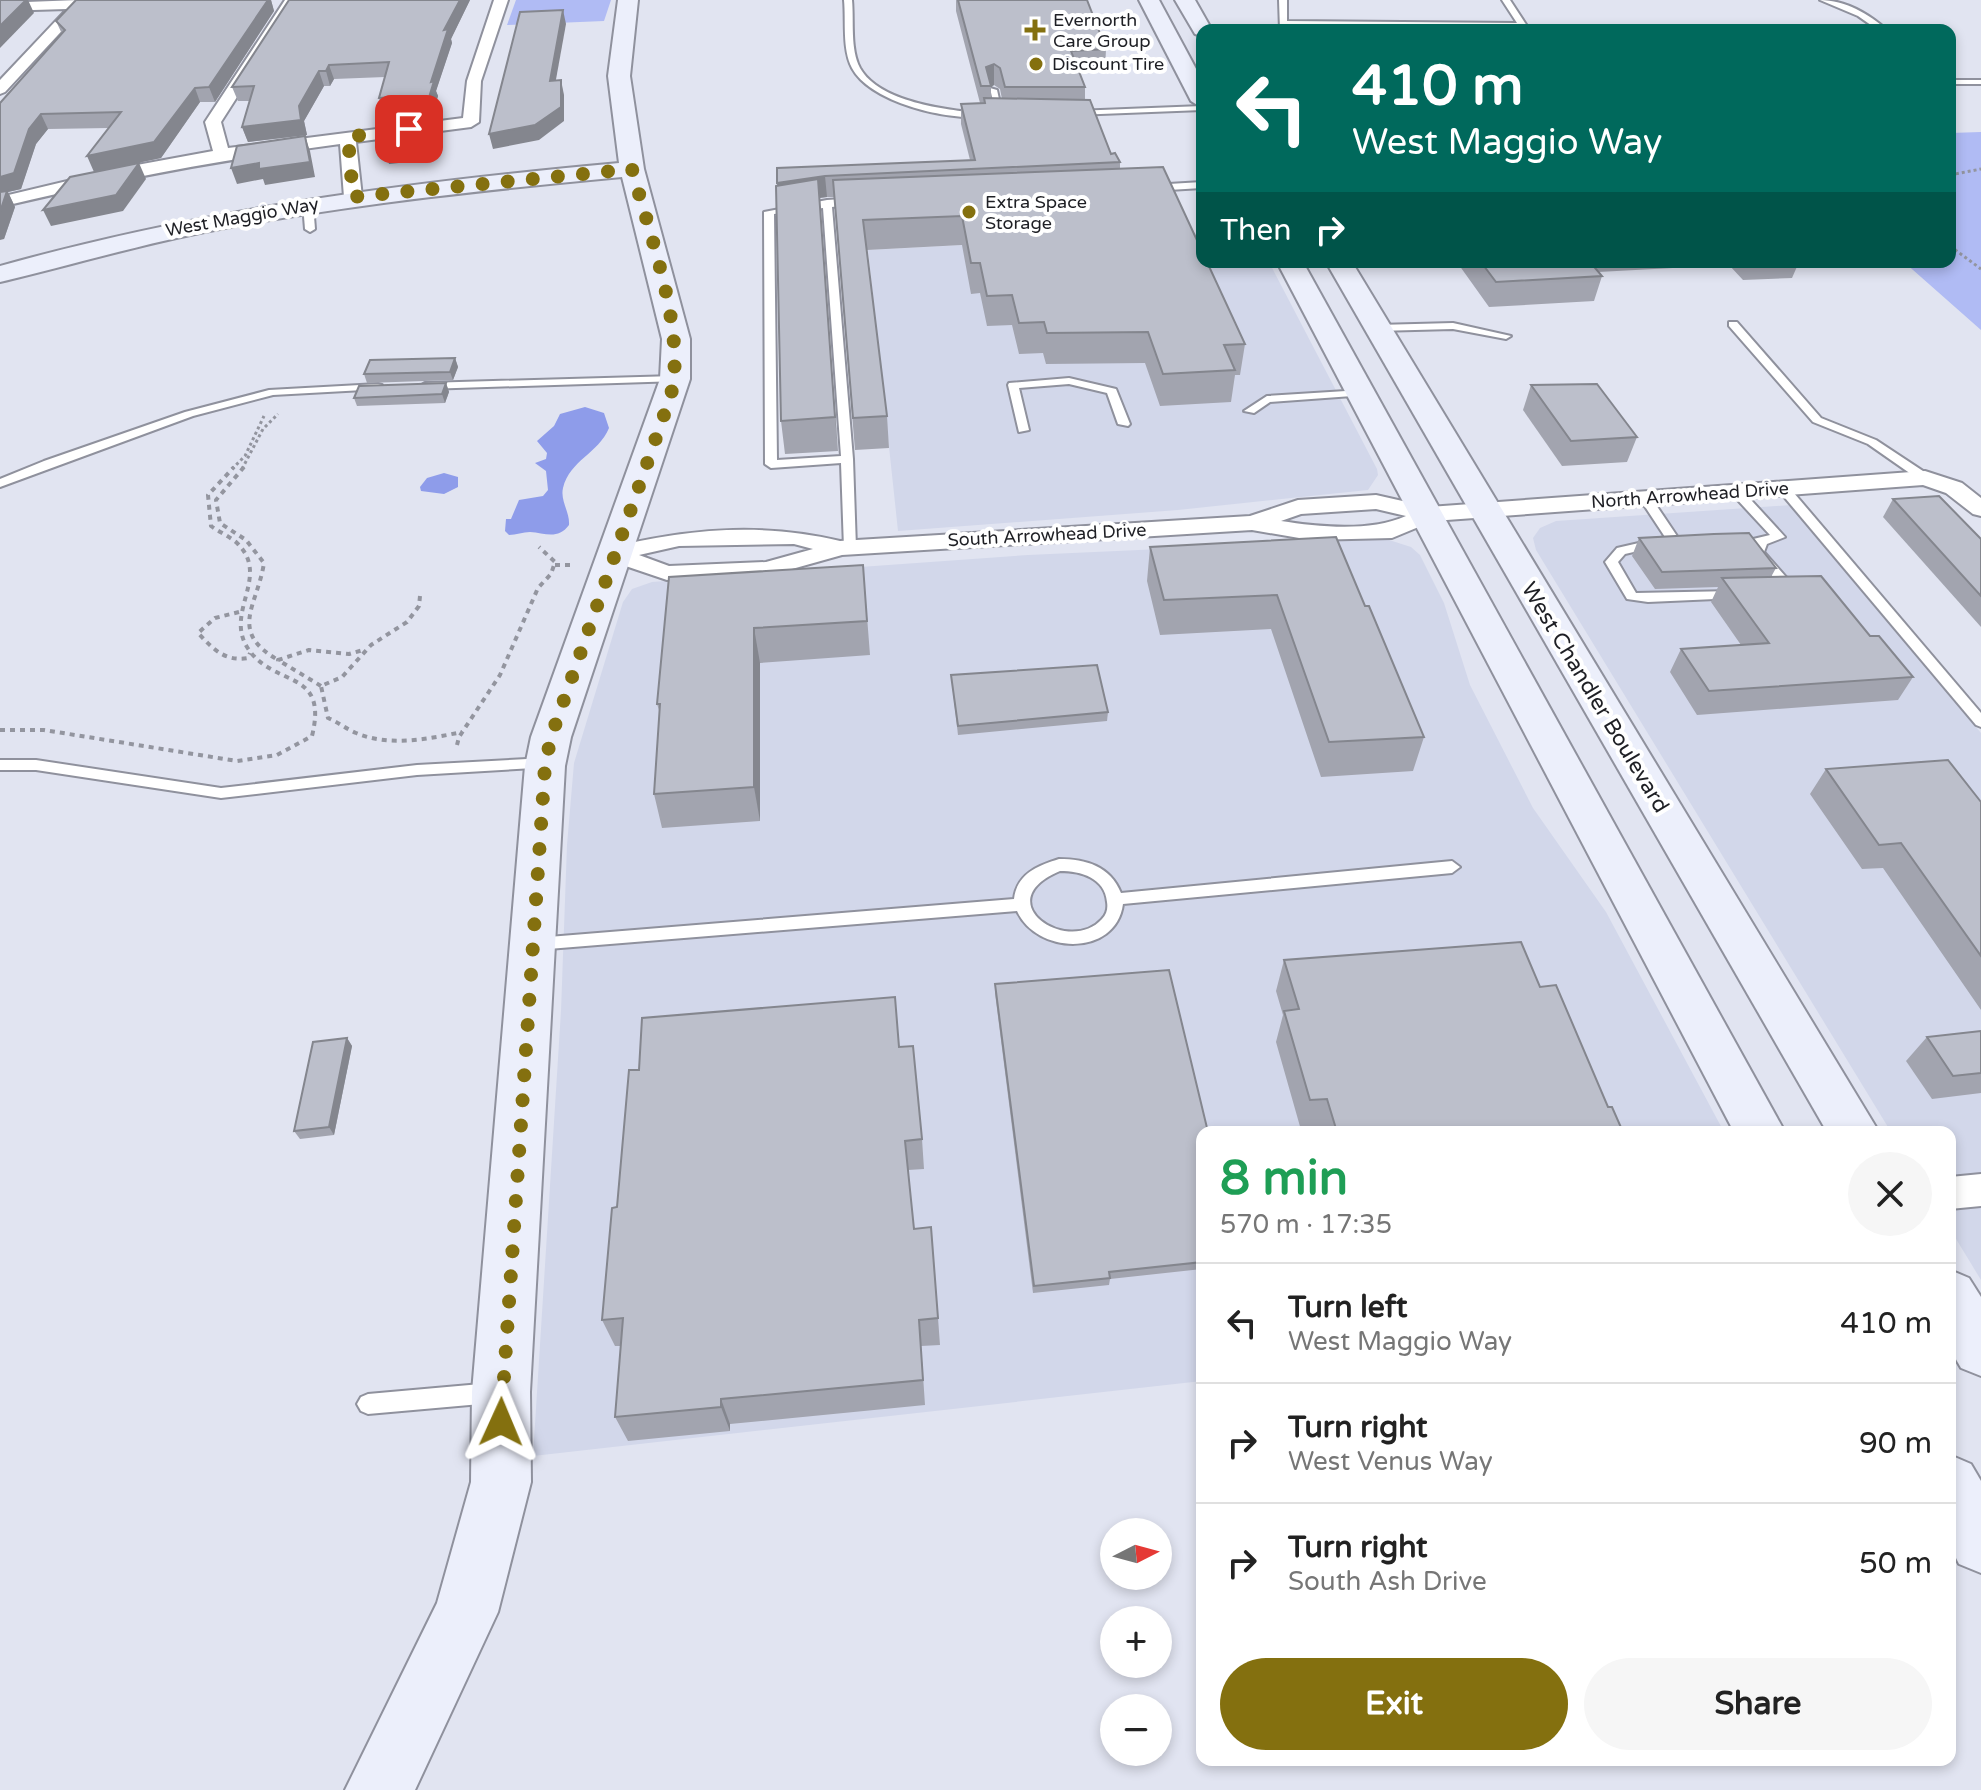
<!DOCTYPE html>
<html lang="en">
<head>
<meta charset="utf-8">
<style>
	:root { --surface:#fff; --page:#f6f6f6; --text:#222; --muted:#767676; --line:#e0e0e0; --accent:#84700f }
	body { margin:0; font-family:"Varela Round",sans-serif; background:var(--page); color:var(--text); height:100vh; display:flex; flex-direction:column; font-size:30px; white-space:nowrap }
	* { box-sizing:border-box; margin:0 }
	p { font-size:26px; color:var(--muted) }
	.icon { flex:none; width:44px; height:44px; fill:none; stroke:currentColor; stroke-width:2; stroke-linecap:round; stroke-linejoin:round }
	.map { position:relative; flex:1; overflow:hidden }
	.panel { position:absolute; left:1196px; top:1126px; width:760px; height:640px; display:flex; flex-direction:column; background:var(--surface); border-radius:16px; box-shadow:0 4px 12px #0003 }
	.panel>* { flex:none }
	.banner { position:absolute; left:1196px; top:24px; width:760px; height:244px; border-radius:16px; box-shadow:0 4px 12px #0003; background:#00695c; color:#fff; overflow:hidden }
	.needle { width:52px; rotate:84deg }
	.buttons { position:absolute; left:1100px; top:1518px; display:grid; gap:16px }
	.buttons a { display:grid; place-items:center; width:72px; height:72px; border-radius:50%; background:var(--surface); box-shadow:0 4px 12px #0003; font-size:40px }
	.pin { position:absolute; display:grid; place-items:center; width:68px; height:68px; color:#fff; margin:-34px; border-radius:16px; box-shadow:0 4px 12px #0006 }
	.me { position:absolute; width:88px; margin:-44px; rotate:1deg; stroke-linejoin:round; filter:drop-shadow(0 0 6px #0008) }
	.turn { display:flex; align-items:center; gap:28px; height:168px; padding:0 24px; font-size:36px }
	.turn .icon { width:104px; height:104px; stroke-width:2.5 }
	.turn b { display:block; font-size:56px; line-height:68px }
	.then { display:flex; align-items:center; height:76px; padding:0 24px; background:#0003; gap:16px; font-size:30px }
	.round { display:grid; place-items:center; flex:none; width:84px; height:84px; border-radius:42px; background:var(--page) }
	.head { display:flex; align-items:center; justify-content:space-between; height:136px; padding:0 24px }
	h1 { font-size:48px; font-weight:700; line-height:60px; color:#1e9e55 }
	.primary-button { display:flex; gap:16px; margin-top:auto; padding:16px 24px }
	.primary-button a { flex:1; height:92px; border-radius:48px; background:var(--accent); color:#fff; font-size:32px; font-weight:700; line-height:92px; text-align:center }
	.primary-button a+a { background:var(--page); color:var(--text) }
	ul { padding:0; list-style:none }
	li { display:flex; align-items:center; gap:24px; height:120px; padding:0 24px; border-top:2px solid var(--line) }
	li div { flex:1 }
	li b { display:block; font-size:30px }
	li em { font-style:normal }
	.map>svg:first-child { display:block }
</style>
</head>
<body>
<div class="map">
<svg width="1981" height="1790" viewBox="0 0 1981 1790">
	<rect width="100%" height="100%" fill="#e1e4f1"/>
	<g fill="#d2d7ea">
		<polygon points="1202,233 1202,262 1269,262 1377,469 1378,475 1368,490 1178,510 898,531 868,250"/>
		<polygon points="1791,505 1981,733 1981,1280 1950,1229 1950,1132 1891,1132 1536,550 1533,538 1540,528 1556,521"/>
		<polygon points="1386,539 1411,547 1420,555 1444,603 1470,685 1533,808 1606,912 1724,1132 1202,1132 1202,1381 533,1456 561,1011 567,845 574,763 623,602 632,589 652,582 1028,555"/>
	</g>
	<g fill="#b0bbf4">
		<polygon points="516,0 611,0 604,21 507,25"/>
		<polygon points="1981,132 1981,330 1904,262 1950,262 1950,133"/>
	</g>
	<g fill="#8e9cea">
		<path d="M585 407 604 413 609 428C598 454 570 460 563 488 560 501 570 512 569 525 558 540 545 533 530 532 523 532 516 535 509 535L505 531 506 519H511L519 500 543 496 548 490 546 471 535 463 546 459 547 453 537 441 554 426 560 414Z"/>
		<polygon points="444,473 458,477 458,487 444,494 421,491 420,487 427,478"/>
	</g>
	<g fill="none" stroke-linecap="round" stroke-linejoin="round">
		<defs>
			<g id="lane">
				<path d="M844 0H852C854 21 850 49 860 68 879 102 946 110 980 113H983V117C947 120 871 103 852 68 842 49 846 21 844 0Z"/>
				<polygon points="1279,0 1287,0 1287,21 1517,23 1502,0 1510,0 1529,29 1288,25 1288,30 1280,30"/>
				<path d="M1820 0C1845 0 1869 14 1887 30H1878L1858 16Z"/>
				<rect x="1950" y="80" width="31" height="4"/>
				<polygon points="990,88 997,90 1003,117 996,115"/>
				<polygon points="1202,106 1202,110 1075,115 1071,113 1075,111"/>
				<polygon points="1202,182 1202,188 1152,191 1147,188 1152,185"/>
				<path d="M857 198 862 201 860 203 832 207 853 459 856 548 850 552 844 548 841 463 771 468 765 464 764 212 827 200ZM823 208 841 456 777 460 774 214Z"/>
				<polygon points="308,201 313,204 315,229 310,232 305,229 303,204"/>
				<polygon points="1729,322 1737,322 1821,418 1876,440 1929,475 1929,481 1921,481 1868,444 1813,422 1729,326"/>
				<polygon points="1453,323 1511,336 1506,339 1453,329 1377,331 1372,328 1377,325"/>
				<polygon points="675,376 680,379 679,381 425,389 420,386 425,383"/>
				<polygon points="1069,378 1116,389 1130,424 1128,426 1118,424 1107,393 1069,384 1019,388 1029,430 1019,432 1008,385 1009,383"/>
				<polygon points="378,384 382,385 382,389 273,395 193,416 0,487 0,479 44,461 185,412 269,390"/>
				<polygon points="1362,390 1368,393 1366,395 1270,402 1254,413 1244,411 1267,396"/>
				<polygon points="1784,485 1788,486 1981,713 1981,727 1976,725 1780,492 1780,486"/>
				<polygon points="1737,488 1741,489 1785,537 1767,544 1764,552 1786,577 1786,595 1771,595 1769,592 1774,588 1774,578 1751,552 1753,547 1749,546 1749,540 1770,535 1733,495 1733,489"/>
				<polygon points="1646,495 1650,496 1679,539 1677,542 1625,554 1618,562 1636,593 1733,591 1738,592 1738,598 1648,602 1627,599 1605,562 1617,548 1665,537 1640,499"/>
				<polygon points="546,758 551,759 553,763 551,767 417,775 221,798 36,770 0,770 0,760 36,760 221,788 417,765"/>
				<path d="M1059 859C1086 859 1110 866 1121 893L1452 861 1460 867 1452 873 1123 904C1116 957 1037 955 1017 911L536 950 530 949 528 944 530 939 536 938 1014 899C1017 874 1037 866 1059 859ZM1060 871C1081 871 1105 878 1107 902 1108 908 1107 914 1102 919 1069 956 986 902 1060 871Z"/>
				<polygon points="492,1383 499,1386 502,1393 499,1400 492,1403 368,1414 361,1411 357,1404 361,1397 368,1394"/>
			</g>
			<g id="street">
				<polygon points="79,0 201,0 194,4 83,8 5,92 0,94 0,80 67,9 0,11 0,3"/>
				<path d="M285 0H299L221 122 228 148 463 118 467 81 494 0H508L481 81 479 122 471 127 356 142 362 197 353 202 344 197 340 144C225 159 113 180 0 207V197L126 167 213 151 205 122Z"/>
				<path d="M1925 471 1962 483 1981 498V516L1973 514 1946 493 1923 485 1433 521 1392 538 1311 540 1252 530 842 555 767 576 667 580 605 559 601 554 605 549C683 529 761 522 840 541L1250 516 1298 500 1376 495 1429 507ZM1376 509 1406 516C1370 532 1320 527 1281 521L1301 514ZM794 544 813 549 766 562 669 566 639 555 679 546Z"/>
				<polygon points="1981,1174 1981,1206 1950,1209 1950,1177"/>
			</g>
			<g id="secondary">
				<path d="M618 0H638L630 76 644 169 690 339V379L571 737 565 766 530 1392 531 1482 498 1612 415 1790H345L437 1603 471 1482 472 1392 525 766 531 737 660 379 662 339 622 177C493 189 364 203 236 226 156 240 79 263 0 282V266C203 209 409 182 619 163L608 76Z"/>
				<polygon points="1139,0 1159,0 1202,80 1202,108 1191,101"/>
				<polygon points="1175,0 1195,0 1212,30 1202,30 1202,36 1195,34"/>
				<polygon points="1277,262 1303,262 1785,1132 1734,1132"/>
				<polygon points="1326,262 1352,262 1879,1132 1827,1132"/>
				<polygon points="1950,1270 1969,1278 1981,1297 1981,1376 1961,1368 1950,1349"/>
				<polygon points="1950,1455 1971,1464 1981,1481 1981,1573 1959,1564 1950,1546"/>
			</g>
		</defs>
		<use href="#lane" stroke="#8f919d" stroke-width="4"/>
		<use href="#street" stroke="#8f919d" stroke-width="4"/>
		<use href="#secondary" stroke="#8f919d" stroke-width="4"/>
		<g stroke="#93959f" stroke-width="3" stroke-dasharray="3 3" stroke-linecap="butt">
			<polyline points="1950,175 1981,169"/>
			<polyline points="1950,246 1981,269"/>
			<polyline points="232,469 245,456 264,416"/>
			<polyline points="242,469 263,429 278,414"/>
		</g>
		<g stroke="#93959f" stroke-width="4" stroke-dasharray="5 5" stroke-linecap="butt">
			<path d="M244 467 216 500 220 523 246 540 264 563C257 607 228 631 278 660"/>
			<polyline points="555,565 574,565"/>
			<path d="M420 596 419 606 407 622 371 645 342 677 321 686 328 718C338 722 346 729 356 733 389 747 428 739 462 732"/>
			<path d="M239 612 215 618 198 633C213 649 225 662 248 658L250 653"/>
			<polyline points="321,686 278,660 309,650 349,654 363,650"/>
			<path d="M0 730H44L237 761 277 755 312 736C329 667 273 689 247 647 225 611 271 576 237 543 229 536 219 532 211 526L208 495 234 467"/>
			<polyline points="457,745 459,737 500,675 538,588 551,574 555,562 539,547"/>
		</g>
		<use href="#lane" fill="#fff" fill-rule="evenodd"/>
		<use href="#street" fill="#fff" fill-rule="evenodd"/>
		<use href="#secondary" fill="#eceffb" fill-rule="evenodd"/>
	</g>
	<g fill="#a2a4af" fill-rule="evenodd">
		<polygon points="76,0 271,0 274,11 215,102 200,102 161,158 94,172 109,128 48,129 36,144 21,189 8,192 15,207 4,239 0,103 62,34 56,21"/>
		<polygon points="289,0 470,0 451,39 452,43 436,91 438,96 431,119 394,124 391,112 383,112 379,98 385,77 334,79 330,86 324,86 304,121 307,135 248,142 242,127 250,101 238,101 232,87"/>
		<path d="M956 0H1087L1106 49 1105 70 1079 71 1085 87V100L1111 154 1120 162V168L1245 344 1240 375H1235L1231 402 1160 406 1145 363 1046 364 1043 353 1019 354 1012 325 987 326 980 293 971 294 962 245 867 250 887 416 889 448 855 450 834 197H827L819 198 838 451 785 454 781 421 777 168 970 160 961 124V104L980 103 956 11ZM994 85 1000 89 1002 99H991V87Z"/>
		<polygon points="1460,262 1799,262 1792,278 1743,280 1729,265 1598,272 1602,276 1594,301 1489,307 1459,265"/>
		<polygon points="455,358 458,367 453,380 367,383 364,374"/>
		<polygon points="446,383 449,392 445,403 357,406 354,398"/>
		<polygon points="1531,385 1637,437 1627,462 1562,466 1523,410"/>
		<polygon points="1893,499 1981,539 1981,627 1883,517"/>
		<polygon points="1639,538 1776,568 1771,577 1870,636 1913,677 1898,700 1697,715 1670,672 1681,649 1741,645 1711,602 1718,587 1655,589 1632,556"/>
		<polygon points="1150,547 1365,606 1424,737 1413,771 1321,777 1271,629 1160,635 1147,581"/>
		<polygon points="863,565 870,655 760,663 760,821 662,828 654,794 660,713 657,704 669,577"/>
		<polygon points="951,675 1108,712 1107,721 958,735"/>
		<polygon points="1826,769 1981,802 1981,1010 1883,868 1862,869 1810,794"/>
		<polygon points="1284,960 1540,987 1623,1132 1318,1132 1317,1129 1301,1130 1276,1042 1283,1015 1276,991"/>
		<polygon points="995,984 1202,1132 1202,1269 1110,1279 1109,1285 1033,1293 995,993"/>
		<polygon points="1981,1031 1981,1093 1932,1099 1906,1061 1927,1037"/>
		<polygon points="347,1038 352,1046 334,1135 300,1139 294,1131"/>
		<polygon points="899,1047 922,1139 924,1169 908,1170 914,1229 938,1318 940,1345 921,1346 925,1405 730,1424 730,1431 628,1441 615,1417 621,1346 615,1346 602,1320"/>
	</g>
	<g fill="#84868e">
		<polygon points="26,0 28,0 34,13 0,48 0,26"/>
		<polygon points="268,0 271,0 274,11 215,102 209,87"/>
		<polygon points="460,0 470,0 451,39 452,43 436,91 438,96 431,119 394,124 390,109 431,82 444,30"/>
		<polygon points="563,10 566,24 553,96 550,81"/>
		<polygon points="994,64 994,85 991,87 986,67"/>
		<polygon points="329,65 334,79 330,86 326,71"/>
		<polygon points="319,71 324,86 304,121 307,135 248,142 242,127 299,106"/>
		<polygon points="561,80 564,95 564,121 539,140 493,149 489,134"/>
		<polygon points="195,88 200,102 161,158 94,172 87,156"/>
		<polygon points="41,114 48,129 36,144 21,189 8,192 15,207 4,239 0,240 0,177 29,129"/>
		<polygon points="422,121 426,136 418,161 389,164 384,149"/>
		<polygon points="305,136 310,151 315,177 265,185 263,179 237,184 231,168"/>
		<polygon points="139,163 146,179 123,211 51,226 43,210"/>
		<polygon points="825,176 827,197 819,198 838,451 835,417 779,205 777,183"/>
		<polygon points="455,358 458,367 453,380 450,372"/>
		<polygon points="446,383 449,392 445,403 442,394"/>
		<polygon points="754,628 760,663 760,821 754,787"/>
		<polygon points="347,1038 352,1046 334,1135 329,1127"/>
		<polygon points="721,1399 730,1424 730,1431 721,1407"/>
	</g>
	<g fill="#bcbfcb" stroke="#84868e" stroke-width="2">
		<polygon points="0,0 26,0 0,26"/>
		<polygon points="76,0 268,0 209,87 195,88 154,142 87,156 121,112 41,114 29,129 14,173 0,177 0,103 65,30 56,21"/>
		<polygon points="289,0 460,0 444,30 448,29 431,82 434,81 427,104 390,109 392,97 379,98 389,62 329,65 326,71 319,71 299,106 301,120 242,127 254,86 232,87"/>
		<polygon points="958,0 1087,0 1106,49 1071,51 1085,87 1005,87 1000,68 994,64 986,67 991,86 981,86"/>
		<polygon points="563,10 550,81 561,80 561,107 535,125 489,134 520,12"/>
		<polygon points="984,98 1090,100 1111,154 1115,153 1120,162 825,176 777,183 777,168 975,160 961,104 985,103"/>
		<polygon points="422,121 414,146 384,149 387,125"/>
		<polygon points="305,136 310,162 259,169 259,163 231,168 237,146"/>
		<polygon points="139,163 116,195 43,210 70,177"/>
		<polygon points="1163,167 1202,251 1202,262 1207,262 1245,344 1224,345 1235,370 1163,374 1148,332 1047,333 1044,322 1019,323 1012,295 987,296 980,263 971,263 962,216 863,220 887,416 853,418 833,180"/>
		<polygon points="818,179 835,417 781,421 776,186"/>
		<polygon points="7,191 0,212 0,192"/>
		<polygon points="1481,262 1590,262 1602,276 1496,282"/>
		<polygon points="455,358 450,372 364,374 370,360"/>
		<polygon points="446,383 442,394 354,398 359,386"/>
		<polygon points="1597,384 1637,437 1571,441 1531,385"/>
		<polygon points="1939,496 1981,539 1981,596 1893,499"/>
		<polygon points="1749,533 1776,568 1662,572 1639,538 1714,534"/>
		<polygon points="1336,537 1365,606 1369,606 1424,737 1329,742 1277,595 1164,600 1150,547"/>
		<polygon points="863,565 867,621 754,628 754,787 654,794 660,704 657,704 669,577"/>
		<polygon points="1821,576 1870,636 1879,636 1913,677 1709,691 1681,649 1769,643 1722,578"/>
		<polygon points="1097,665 1108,712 958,726 951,675"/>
		<polygon points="1948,760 1981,802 1981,956 1901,843 1879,845 1826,769"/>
		<polygon points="1521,942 1540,987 1556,985 1608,1107 1612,1107 1623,1132 1337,1132 1327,1099 1310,1100 1284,1011 1299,1009 1284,960"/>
		<polygon points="1169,970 1208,1132 1202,1132 1202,1262 1109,1272 1110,1278 1034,1286 995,984"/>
		<polygon points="895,997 899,1047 913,1046 922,1139 905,1141 914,1229 931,1227 938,1318 919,1320 923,1380 721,1399 721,1407 615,1417 623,1318 602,1320 612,1208 617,1207 629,1070 639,1070 642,1018"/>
		<polygon points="1981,1031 1981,1073 1953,1076 1927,1037"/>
		<polygon points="347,1038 329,1127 294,1131 313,1042"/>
	</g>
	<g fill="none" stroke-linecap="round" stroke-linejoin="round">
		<path stroke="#84700f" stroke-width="14" stroke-dasharray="0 25.2" d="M409 129 348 137 353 197 632 169C649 233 688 336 670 398L551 737 545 766 501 1422"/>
	</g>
	<g fill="#84700f" stroke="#fff" stroke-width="3">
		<path d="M1031 18h8v8h8v8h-8v8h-8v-8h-8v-8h8z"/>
		<circle cx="1036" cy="64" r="8"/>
		<circle cx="969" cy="212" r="8"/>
	</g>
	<g text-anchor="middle" stroke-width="8" stroke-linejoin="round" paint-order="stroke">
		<g font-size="18" fill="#1e1f24" stroke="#fff" text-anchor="start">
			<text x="1053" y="26">Evernorth<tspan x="1053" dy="21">Care Group</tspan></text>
			<text x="1052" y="70">Discount Tire</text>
			<text x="985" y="208">Extra Space<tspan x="985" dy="21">Storage</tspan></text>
		</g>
		<g font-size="18" fill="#1e1f24" stroke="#fff">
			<text transform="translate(242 217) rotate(-10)" y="6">West Maggio Way</text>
			<text transform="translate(1690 495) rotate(-4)" y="6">North Arrowhead Drive</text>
			<text transform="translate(1047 535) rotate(-3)" y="6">South Arrowhead Drive</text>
		</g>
		<g font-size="22" fill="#1e1f24" stroke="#fff">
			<text transform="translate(1596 697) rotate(59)" y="8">West Chandler Boulevard</text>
		</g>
	</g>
</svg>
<div class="buttons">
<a><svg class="needle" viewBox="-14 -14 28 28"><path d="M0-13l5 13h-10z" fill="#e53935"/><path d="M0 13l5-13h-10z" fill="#767676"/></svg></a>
<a>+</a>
<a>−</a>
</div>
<div class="pin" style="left:409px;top:129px;background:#d93025"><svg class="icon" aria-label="arrive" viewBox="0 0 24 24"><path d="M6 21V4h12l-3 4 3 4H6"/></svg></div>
<svg class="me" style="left:501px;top:1422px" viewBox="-20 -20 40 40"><path d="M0-17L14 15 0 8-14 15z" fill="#84700f" stroke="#fff" stroke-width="4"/></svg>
<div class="banner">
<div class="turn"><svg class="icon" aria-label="left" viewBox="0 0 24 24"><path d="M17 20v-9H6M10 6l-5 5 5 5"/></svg><div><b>410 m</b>West Maggio Way</div></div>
<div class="then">Then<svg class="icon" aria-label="right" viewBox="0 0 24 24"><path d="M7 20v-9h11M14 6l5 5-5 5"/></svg></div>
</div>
<section class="panel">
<div class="head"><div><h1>8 min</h1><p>570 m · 17:35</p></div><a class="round"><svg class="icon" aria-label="close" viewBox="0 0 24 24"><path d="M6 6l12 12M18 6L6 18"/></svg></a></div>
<ul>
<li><svg class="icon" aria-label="left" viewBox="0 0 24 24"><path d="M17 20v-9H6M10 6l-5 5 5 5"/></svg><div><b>Turn left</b><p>West Maggio Way</p></div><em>410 m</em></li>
<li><svg class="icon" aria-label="right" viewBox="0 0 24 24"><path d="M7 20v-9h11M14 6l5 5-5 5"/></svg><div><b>Turn right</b><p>West Venus Way</p></div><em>90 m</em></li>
<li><svg class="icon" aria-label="right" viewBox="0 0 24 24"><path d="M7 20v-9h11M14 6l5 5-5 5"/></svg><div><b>Turn right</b><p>South Ash Drive</p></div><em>50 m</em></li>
</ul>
<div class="primary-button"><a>Exit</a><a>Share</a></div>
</section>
</div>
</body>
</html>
